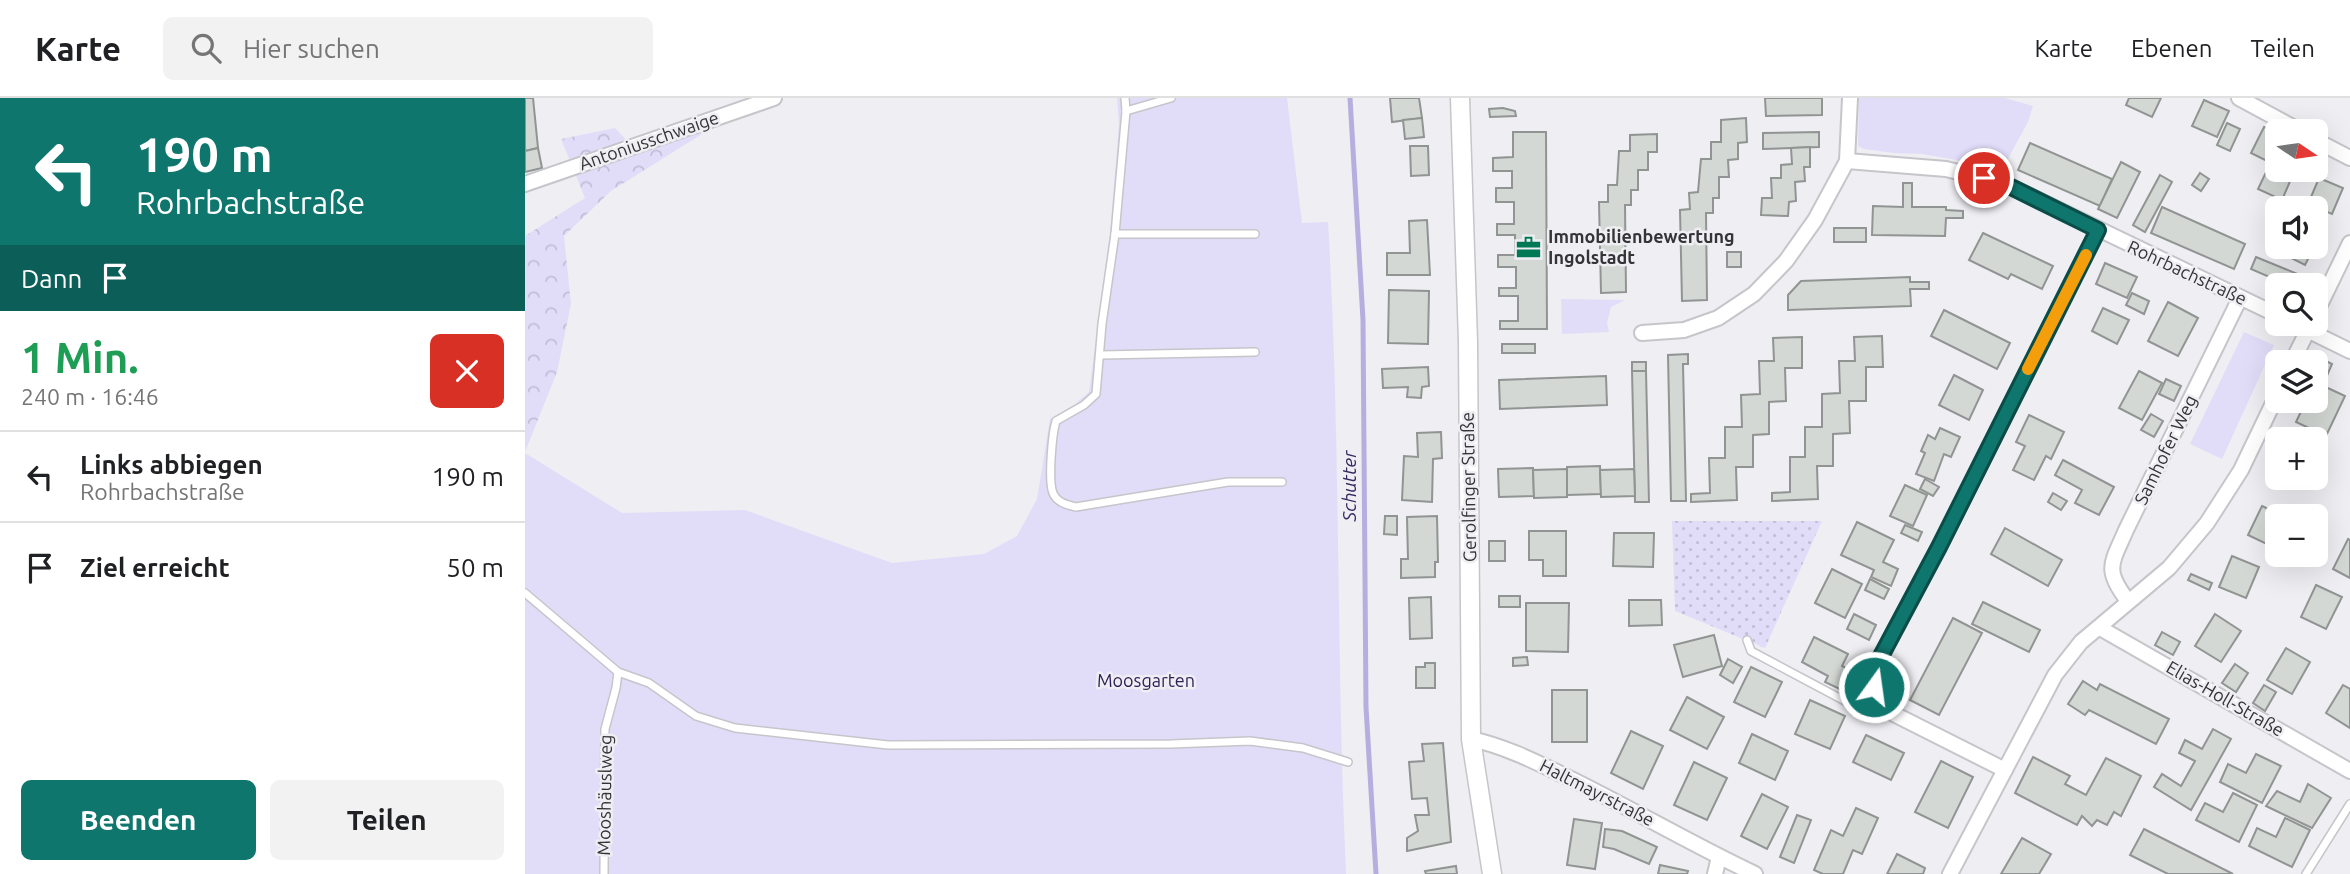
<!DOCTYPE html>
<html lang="de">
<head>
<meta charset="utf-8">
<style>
	:root { --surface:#fff; --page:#f2f2f2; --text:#202124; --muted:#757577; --line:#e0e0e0; --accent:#0f766e }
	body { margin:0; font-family:Ubuntu,sans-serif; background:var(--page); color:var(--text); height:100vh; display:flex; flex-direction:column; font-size:26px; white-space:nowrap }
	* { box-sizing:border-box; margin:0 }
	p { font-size:23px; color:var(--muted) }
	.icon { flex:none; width:38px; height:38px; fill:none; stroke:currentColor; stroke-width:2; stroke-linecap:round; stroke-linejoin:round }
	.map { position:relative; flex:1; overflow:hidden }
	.details { display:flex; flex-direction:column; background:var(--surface); width:525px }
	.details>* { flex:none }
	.guide { background:#0f766e; color:#fff; overflow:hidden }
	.needle { width:46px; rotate:103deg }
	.buttons { position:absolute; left:1740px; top:21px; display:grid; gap:14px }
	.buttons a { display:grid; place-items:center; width:63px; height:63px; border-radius:10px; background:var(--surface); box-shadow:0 7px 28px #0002; font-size:35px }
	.pin { position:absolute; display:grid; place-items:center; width:60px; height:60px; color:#fff; margin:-30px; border:4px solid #fff; border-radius:50%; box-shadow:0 2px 7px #0007 }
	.me { position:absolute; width:77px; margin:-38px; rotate:14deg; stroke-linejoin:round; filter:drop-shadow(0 0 5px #0008) }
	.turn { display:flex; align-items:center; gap:24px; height:147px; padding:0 21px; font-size:32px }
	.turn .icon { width:91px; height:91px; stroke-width:2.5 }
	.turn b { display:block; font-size:49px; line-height:60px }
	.then { display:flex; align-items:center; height:66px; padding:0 21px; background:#0003; gap:14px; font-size:26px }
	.round { display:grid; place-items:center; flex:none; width:74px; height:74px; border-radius:10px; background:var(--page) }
	.overview { display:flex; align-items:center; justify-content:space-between; height:119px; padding:0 21px }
	h1 { font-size:42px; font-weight:700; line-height:52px; color:#1e9e55 }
	.button { display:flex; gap:14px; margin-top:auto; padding:14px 21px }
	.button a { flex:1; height:80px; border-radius:10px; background:var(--accent); color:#fff; font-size:28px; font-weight:700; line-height:80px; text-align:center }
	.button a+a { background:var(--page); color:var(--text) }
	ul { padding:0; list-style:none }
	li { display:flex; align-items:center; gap:21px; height:91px; padding:0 21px; border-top:2px solid var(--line) }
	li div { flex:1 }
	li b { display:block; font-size:26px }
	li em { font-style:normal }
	header { display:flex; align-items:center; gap:42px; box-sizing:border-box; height:98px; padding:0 35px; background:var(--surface); border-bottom:2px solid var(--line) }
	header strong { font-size:33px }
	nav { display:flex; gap:38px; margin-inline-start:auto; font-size:24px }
	.search { width:490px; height:63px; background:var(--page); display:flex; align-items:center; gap:18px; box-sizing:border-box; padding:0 24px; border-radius:10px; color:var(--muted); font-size:26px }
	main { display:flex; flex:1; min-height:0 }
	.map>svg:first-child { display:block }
</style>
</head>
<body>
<header>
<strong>Karte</strong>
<div class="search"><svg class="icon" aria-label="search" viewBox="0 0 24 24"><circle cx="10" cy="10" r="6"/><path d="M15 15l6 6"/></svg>Hier suchen</div>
<nav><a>Karte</a><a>Ebenen</a><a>Teilen</a></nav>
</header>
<main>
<section class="details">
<div class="guide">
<div class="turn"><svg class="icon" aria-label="left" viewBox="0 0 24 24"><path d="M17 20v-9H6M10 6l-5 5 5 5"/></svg><div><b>190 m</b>Rohrbachstraße</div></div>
<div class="then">Dann<svg class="icon" aria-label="arrive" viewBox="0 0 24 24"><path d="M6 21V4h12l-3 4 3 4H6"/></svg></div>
</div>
<div class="overview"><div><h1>1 Min.</h1><p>240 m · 16:46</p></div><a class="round" style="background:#d93025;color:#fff"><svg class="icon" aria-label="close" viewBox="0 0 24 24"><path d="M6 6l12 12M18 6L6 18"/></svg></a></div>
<ul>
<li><svg class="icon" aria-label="left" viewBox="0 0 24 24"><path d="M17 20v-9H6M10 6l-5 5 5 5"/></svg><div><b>Links abbiegen</b><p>Rohrbachstraße</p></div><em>190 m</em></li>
<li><svg class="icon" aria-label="arrive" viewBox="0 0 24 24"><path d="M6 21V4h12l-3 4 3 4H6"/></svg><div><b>Ziel erreicht</b></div><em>50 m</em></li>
</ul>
<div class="button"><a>Beenden</a><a>Teilen</a></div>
</section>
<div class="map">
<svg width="1825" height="776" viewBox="0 0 1825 776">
	<defs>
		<pattern id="forest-crowns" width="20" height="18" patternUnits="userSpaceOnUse" patternTransform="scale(1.75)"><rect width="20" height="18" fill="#e1ddf9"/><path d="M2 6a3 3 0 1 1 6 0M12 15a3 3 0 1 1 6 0" fill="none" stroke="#c2bed6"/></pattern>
		<pattern id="park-dots" width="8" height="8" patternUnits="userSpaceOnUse" patternTransform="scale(1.75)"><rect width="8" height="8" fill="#e1ddf9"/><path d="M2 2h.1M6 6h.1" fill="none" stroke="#c2bed6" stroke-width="1.8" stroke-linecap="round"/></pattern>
	</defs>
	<rect width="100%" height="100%" fill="#efeef3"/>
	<g fill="#e1ddf9">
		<path d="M592 0H762L777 125 803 124C816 341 811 559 821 776H0V355L97 415 220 412 367 465 459 456 492 438 512 401 525 321 549 307 564 294 585 135 594 27Z"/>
		<polygon points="1334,0 1480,0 1508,8 1503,24 1475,75 1432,62 1397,56 1369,55 1339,51 1333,48"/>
		<polygon points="1036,201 1100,202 1086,209 1082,225 1084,234 1037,236"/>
		<polygon points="1719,234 1749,247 1697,361 1665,346"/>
	</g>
	<polygon fill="url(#forest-crowns)" points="173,28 177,36 86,93 39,138 46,206 32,274 0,354 0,138 60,100 36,41 90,30 111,52"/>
	<polygon fill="url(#park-dots)" points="1147,423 1297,423 1240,550 1150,513"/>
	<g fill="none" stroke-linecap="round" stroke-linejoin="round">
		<polyline stroke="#b6aede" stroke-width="5" points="825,0 838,222 841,609 851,776"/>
	</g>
	<g fill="#d3d8d5" stroke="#909492" stroke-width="2">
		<polygon points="0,0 8,0 13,50 0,53"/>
		<polygon points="865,0 894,0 897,20 867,24"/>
		<polygon points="1240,0 1297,0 1297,17 1241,18"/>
		<polygon points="1604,0 1636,0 1627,19 1601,7"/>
		<polygon points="1679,2 1704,13 1692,39 1667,28"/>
		<polygon points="978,10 990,13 991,18 965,19 964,11"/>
		<polygon points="897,20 899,39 880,41 878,22"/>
		<polygon points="1221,20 1222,44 1213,45 1213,61 1203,62 1204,79 1194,79 1194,100 1188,100 1188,115 1181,115 1182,202 1157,203 1155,112 1165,111 1164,95 1173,94 1176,61 1186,61 1186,44 1196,44 1196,22"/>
		<polygon points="1702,25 1715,31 1705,53 1692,47"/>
		<polygon points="1739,29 1752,35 1752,68 1726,55"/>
		<polygon points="988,34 1021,34 1022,231 975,231 975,223 993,223 993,198 974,198 974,190 991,190 991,169 973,169 973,157 990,157 990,137 972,137 972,126 989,126 989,104 971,104 971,90 987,90 987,73 968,73 968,60 988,59"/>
		<polygon points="1294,34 1294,49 1238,51 1238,35"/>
		<polygon points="1132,36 1132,54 1123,54 1123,72 1113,72 1113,92 1106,92 1106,107 1100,107 1101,194 1076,195 1074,104 1083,104 1083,87 1092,87 1094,53 1105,53 1105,37"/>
		<polygon points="1505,45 1587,81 1575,108 1493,72"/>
		<polygon points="885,48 903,48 904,77 886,78"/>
		<polygon points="1285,49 1285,69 1279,69 1280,83 1270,84 1271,103 1264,104 1263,118 1236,117 1237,100 1247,100 1246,80 1256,80 1256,67 1267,66 1266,50"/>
		<polygon points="13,50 17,70 0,74 0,53"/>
		<polygon points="1596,64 1615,74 1592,120 1573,111"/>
		<polygon points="1743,70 1766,81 1757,102 1733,91"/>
		<polygon points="1675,75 1684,81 1676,93 1667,87"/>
		<polygon points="1635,77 1647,84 1620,134 1608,127"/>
		<polygon points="1794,80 1818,90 1807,116 1783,106"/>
		<polygon points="1378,85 1387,85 1387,109 1421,109 1421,112 1438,113 1438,120 1421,120 1420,138 1347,137 1348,108 1378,109"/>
		<polygon points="1637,109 1720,146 1709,171 1626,135"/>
		<polygon points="902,122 905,177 862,177 862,155 885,155 884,123"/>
		<rect x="1309" y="130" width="32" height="14"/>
		<polygon points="1458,135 1528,168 1517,191 1486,176 1483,181 1444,162"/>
		<polygon points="1766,149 1789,149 1780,167 1762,158"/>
		<rect x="1202" y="154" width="14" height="15"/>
		<polygon points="1731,159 1775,177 1770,187 1763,187 1726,171"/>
		<polygon points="1580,165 1612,179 1602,200 1571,186"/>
		<polygon points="1385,179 1385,184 1404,184 1404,191 1385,191 1386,208 1263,212 1263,197 1276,183"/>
		<polygon points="864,192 904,193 903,246 863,245"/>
		<polygon points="1607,195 1624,203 1619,216 1601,207"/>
		<polygon points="1643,204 1673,220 1653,258 1623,243"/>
		<polygon points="1578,210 1604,222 1592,246 1567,233"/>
		<polygon points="1419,212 1485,245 1472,271 1406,238"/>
		<polygon points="1357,238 1358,269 1341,269 1341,303 1324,303 1325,335 1308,336 1308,368 1292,368 1293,401 1247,403 1247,395 1265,394 1265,359 1280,359 1280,329 1297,329 1297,296 1315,295 1314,263 1330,263 1329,239"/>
		<polygon points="1277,239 1277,270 1260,270 1261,303 1244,304 1244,336 1228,337 1228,369 1211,369 1212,402 1166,404 1166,396 1185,395 1184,360 1200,360 1200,329 1217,329 1216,297 1235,296 1234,263 1249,263 1248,240"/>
		<rect x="977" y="246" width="33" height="9"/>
		<polygon points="1163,256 1163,266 1158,266 1161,403 1146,403 1143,257"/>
		<polygon points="1793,259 1807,266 1801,280 1790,276 1790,266"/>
		<rect x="1107" y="264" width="14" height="9"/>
		<polygon points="903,269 904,288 897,289 896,300 882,299 883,289 858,290 857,271"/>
		<polygon points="1107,273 1121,273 1124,404 1110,404"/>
		<polygon points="1614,273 1637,285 1617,322 1594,310"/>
		<polygon points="1429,277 1458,292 1444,322 1414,307"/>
		<polygon points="1081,278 1082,307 975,311 974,282"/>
		<polygon points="1641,281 1656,288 1649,303 1634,296"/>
		<polygon points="1790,284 1820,298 1801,338 1771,324 1781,303 1790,303"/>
		<polygon points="1626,316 1638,323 1629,339 1616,332"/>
		<polygon points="1504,317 1539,334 1526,361 1521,358 1509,382 1488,372 1500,348 1491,344"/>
		<polygon points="1415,330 1435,339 1426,359 1419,356 1409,383 1391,376 1400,355 1396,353 1403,337 1410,341"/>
		<polygon points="916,334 917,360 908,361 907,404 877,402 879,358 893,359 892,335"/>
		<polygon points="1538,362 1589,389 1574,417 1550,405 1557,392 1530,377"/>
		<polygon points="1075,368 1076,396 1042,397 1042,369"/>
		<polygon points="1008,370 1009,398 974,399 973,371"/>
		<polygon points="1042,371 1042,399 1009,400 1008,372"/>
		<polygon points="1109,371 1110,398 1076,399 1075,372"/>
		<polygon points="1400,381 1414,389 1408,398 1395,391"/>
		<polygon points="1380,387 1402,397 1388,428 1365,418"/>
		<polygon points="1528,395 1542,403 1536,412 1523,404"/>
		<polygon points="1737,408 1758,418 1752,418 1752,441 1748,449 1723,437"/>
		<polygon points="860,418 872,418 872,437 859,436"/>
		<polygon points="912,418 913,464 910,464 910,479 876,480 876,461 883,461 882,419"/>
		<polygon points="1332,424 1369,442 1358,464 1373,471 1366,488 1346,479 1349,472 1316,457"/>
		<polygon points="1380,427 1397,434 1393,443 1376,435"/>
		<polygon points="1480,430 1537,462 1523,488 1466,456"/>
		<polygon points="1004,433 1041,433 1041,478 1018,478 1018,462 1004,462"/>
		<polygon points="1089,435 1129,435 1128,469 1088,468"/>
		<polygon points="1823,441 1825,442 1825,480 1808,471"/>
		<rect x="964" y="443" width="16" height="20"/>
		<polygon points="1707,458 1734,469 1721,500 1694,489"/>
		<polygon points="1307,471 1337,486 1320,520 1290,505"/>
		<polygon points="1666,476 1687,485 1684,492 1663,482"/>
		<polygon points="1345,481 1364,491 1359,501 1340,492"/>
		<polygon points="1791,487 1817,499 1801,531 1776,519"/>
		<rect x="974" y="498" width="21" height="11"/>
		<polygon points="906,499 907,540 885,541 884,500"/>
		<polygon points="1104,502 1136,502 1137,527 1104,528"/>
		<polygon points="1458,504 1515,532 1504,554 1447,526"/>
		<polygon points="1001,505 1044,505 1043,554 1001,553"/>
		<polygon points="1329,516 1351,527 1344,542 1322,531"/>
		<polygon points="1690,516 1716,533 1696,564 1670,548"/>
		<polygon points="1428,520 1457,535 1414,617 1385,602"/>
		<polygon points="1637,534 1655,544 1648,557 1630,547"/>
		<polygon points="1189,537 1197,568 1158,579 1149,547"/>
		<polygon points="1289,539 1323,556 1317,568 1330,574 1321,594 1300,584 1303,578 1277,564"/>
		<polygon points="1761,550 1785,564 1767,596 1742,582"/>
		<polygon points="1002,559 1003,567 988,568 988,560"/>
		<polygon points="1203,561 1217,569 1208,585 1195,577"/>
		<polygon points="900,565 910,565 910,590 891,590 891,569 900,569"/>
		<polygon points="1710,566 1723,575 1711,594 1697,585"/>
		<polygon points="1226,569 1257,584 1240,619 1209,604"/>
		<polygon points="1558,583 1572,592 1575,586 1644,621 1631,646 1564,612 1560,617 1543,606"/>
		<polygon points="1739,587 1751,594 1740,613 1728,605"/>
		<polygon points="1818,587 1825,591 1825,630 1801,615"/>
		<rect x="1027" y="592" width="35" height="52"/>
		<polygon points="1162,599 1199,619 1182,651 1145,632"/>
		<polygon points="1285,602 1320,618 1305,651 1270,636"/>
		<polygon points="1688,631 1706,641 1666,712 1629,689 1637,676 1656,688 1670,663 1654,655 1660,642 1677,651"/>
		<polygon points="1106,633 1138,648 1118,691 1086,675"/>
		<polygon points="1227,636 1263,653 1250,682 1214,665"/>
		<polygon points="1341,637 1379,655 1366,682 1328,664"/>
		<polygon points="918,645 926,744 882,753 882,740 893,733 890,717 904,717 902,700 887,701 884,664 899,663 897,646"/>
		<polygon points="1731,656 1756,668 1737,705 1695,684 1703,666 1721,675"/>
		<polygon points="1508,659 1545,678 1540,686 1561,697 1581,660 1616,678 1596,718 1589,714 1582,727 1572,722 1567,728 1557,718 1552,727 1490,695"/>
		<polygon points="1416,663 1448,679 1423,730 1390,714"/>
		<polygon points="1169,664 1202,680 1182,722 1149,707"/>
		<polygon points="1783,686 1806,700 1787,730 1741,708 1752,693 1775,704"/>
		<polygon points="1708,695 1732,707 1714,744 1671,722 1680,705 1698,714"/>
		<polygon points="1237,696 1263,709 1242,751 1216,738"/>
		<polygon points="1331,710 1353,720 1337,756 1328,752 1318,776 1298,776 1289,772 1306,732 1318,738"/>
		<polygon points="1272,717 1286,722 1269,765 1255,759"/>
		<polygon points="1760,720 1785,732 1767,769 1724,748 1732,730 1751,739"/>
		<polygon points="1049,721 1077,725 1070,771 1042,767"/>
		<polygon points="1080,731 1097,733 1132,749 1124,766 1089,751 1078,749"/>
		<polygon points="1619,731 1708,776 1643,776 1605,757"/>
		<polygon points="1497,740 1526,756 1514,776 1476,776"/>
		<polygon points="1372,756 1400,770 1398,776 1362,776"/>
		<polygon points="1135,767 1163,773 1162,776 1133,776"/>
		<polygon points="931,768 932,776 901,776 900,773"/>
	</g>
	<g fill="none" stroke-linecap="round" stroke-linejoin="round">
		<defs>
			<g id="service">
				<path d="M600 0 601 13 590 136 577 226 571 296 559 307 531 323C527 336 523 383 528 395 532 405 543 407 551 409L703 384H757"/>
				<polyline points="601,13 646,0"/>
				<polyline points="590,136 730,136"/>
				<polyline points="576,257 730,254"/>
				<polyline points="0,495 93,574 91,590 80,631 79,776"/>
				<polyline points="1222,542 1226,553 1320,603 1340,591 1349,589"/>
				<polyline points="93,574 124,585 171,618 210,630 363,647 646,646 725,643 778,650 823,664"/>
				<polyline points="1781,776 1825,706"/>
			</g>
			<g id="minor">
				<polyline points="1714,0 1775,33"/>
				<polyline points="1790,42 1825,60"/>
				<polyline points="1322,63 1421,71 1478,85 1752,217"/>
				<polyline points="0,86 249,0"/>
				<polyline points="1790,217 1825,145"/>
				<polyline points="1770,226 1825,253"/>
				<polyline points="1117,235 1159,232 1193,220 1229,196 1261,163 1290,122 1322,63 1325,0"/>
				<polyline points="1767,264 1786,226"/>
				<path d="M1603 503C1578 471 1587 465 1601 432L1715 200"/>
				<polyline points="1575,530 1825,673"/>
				<path d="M946 641C979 648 1009 663 1040 678 1104 709 1166 746 1230 776"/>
				<polyline points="1480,672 1357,610 1349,589 1355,560 1414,449 1573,132"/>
				<polyline points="1190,776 1194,759"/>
				<polyline points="1425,776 1530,577 1556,544 1644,470 1682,425 1716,372 1752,297"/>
			</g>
			<polyline id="tertiary" points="935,0 943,244 946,641 967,776"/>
		</defs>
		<use href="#service" stroke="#c6c5ca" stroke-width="10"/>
		<use href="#minor" stroke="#c6c5ca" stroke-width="18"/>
		<use href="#tertiary" stroke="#c6c5ca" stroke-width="21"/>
		<use href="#service" stroke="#fff" stroke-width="7"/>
		<use href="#minor" stroke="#fff" stroke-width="14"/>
		<use href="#tertiary" stroke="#fff" stroke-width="18"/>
	</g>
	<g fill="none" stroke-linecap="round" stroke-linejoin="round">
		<defs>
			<polyline id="route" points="1349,589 1355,560 1414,449 1573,132 1478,85 1459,80"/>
		</defs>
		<use href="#route" stroke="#0a4d48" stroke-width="18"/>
		<use href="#route" stroke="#0f766e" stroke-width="12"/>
		<polyline stroke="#f59e0b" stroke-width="12" points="1503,271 1561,157"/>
	</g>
	<defs>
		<symbol id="office-bare" viewBox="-9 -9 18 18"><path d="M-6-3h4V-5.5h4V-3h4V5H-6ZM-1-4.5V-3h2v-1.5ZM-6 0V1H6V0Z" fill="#027955" stroke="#efeef3" stroke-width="2.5" paint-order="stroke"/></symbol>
	</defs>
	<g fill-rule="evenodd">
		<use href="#office-bare" x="986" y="132" width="35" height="35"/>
	</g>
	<g text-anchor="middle" stroke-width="5" stroke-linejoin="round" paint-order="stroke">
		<g font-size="18" fill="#343436" stroke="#efeef3">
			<text transform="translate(124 43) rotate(-19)" y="6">Antoniusschwaige</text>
			<text transform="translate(1662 175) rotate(25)" y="6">Rohrbachstraße</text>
			<text transform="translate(1641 352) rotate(-64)" y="6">Samhofer Weg</text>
			<text transform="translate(944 389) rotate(-91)" y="6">Gerolfinger Straße</text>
			<text transform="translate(1700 601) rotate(30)" y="6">Elias-Holl-Straße</text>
			<text transform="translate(1072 695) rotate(27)" y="6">Haltmayrstraße</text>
			<text transform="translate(80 697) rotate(-89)" y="6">Mooshäuslweg</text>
		</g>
		<g font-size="18" font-weight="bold" fill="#343436" stroke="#efeef3" text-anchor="start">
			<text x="1023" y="145">Immobilienbewertung<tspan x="1023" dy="21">Ingolstadt</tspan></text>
		</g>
		<g font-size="18" fill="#2e1e57" stroke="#efeef3">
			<text x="621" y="589">Moosgarten</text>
		</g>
		<g font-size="19" font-style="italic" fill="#352760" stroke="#efeef3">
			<text transform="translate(824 388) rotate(-90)" y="7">Schutter</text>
		</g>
	</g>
</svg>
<div class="buttons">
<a><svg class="needle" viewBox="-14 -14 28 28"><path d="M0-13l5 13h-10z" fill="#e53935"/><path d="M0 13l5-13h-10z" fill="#757577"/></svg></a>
<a><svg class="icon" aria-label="sound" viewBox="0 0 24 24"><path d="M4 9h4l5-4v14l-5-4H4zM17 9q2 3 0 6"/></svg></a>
<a><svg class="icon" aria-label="search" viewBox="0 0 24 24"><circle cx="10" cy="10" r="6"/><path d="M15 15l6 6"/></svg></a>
<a><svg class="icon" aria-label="layers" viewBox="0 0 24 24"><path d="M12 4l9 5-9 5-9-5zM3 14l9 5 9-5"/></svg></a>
<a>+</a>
<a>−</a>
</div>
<div class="pin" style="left:1459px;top:80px;background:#d93025"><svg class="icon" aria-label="arrive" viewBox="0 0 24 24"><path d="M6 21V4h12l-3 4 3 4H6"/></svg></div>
<svg class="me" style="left:1349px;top:589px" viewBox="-20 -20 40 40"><circle r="17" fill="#0f766e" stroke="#fff" stroke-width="3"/><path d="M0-11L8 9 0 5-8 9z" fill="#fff"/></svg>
</div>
</main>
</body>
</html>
